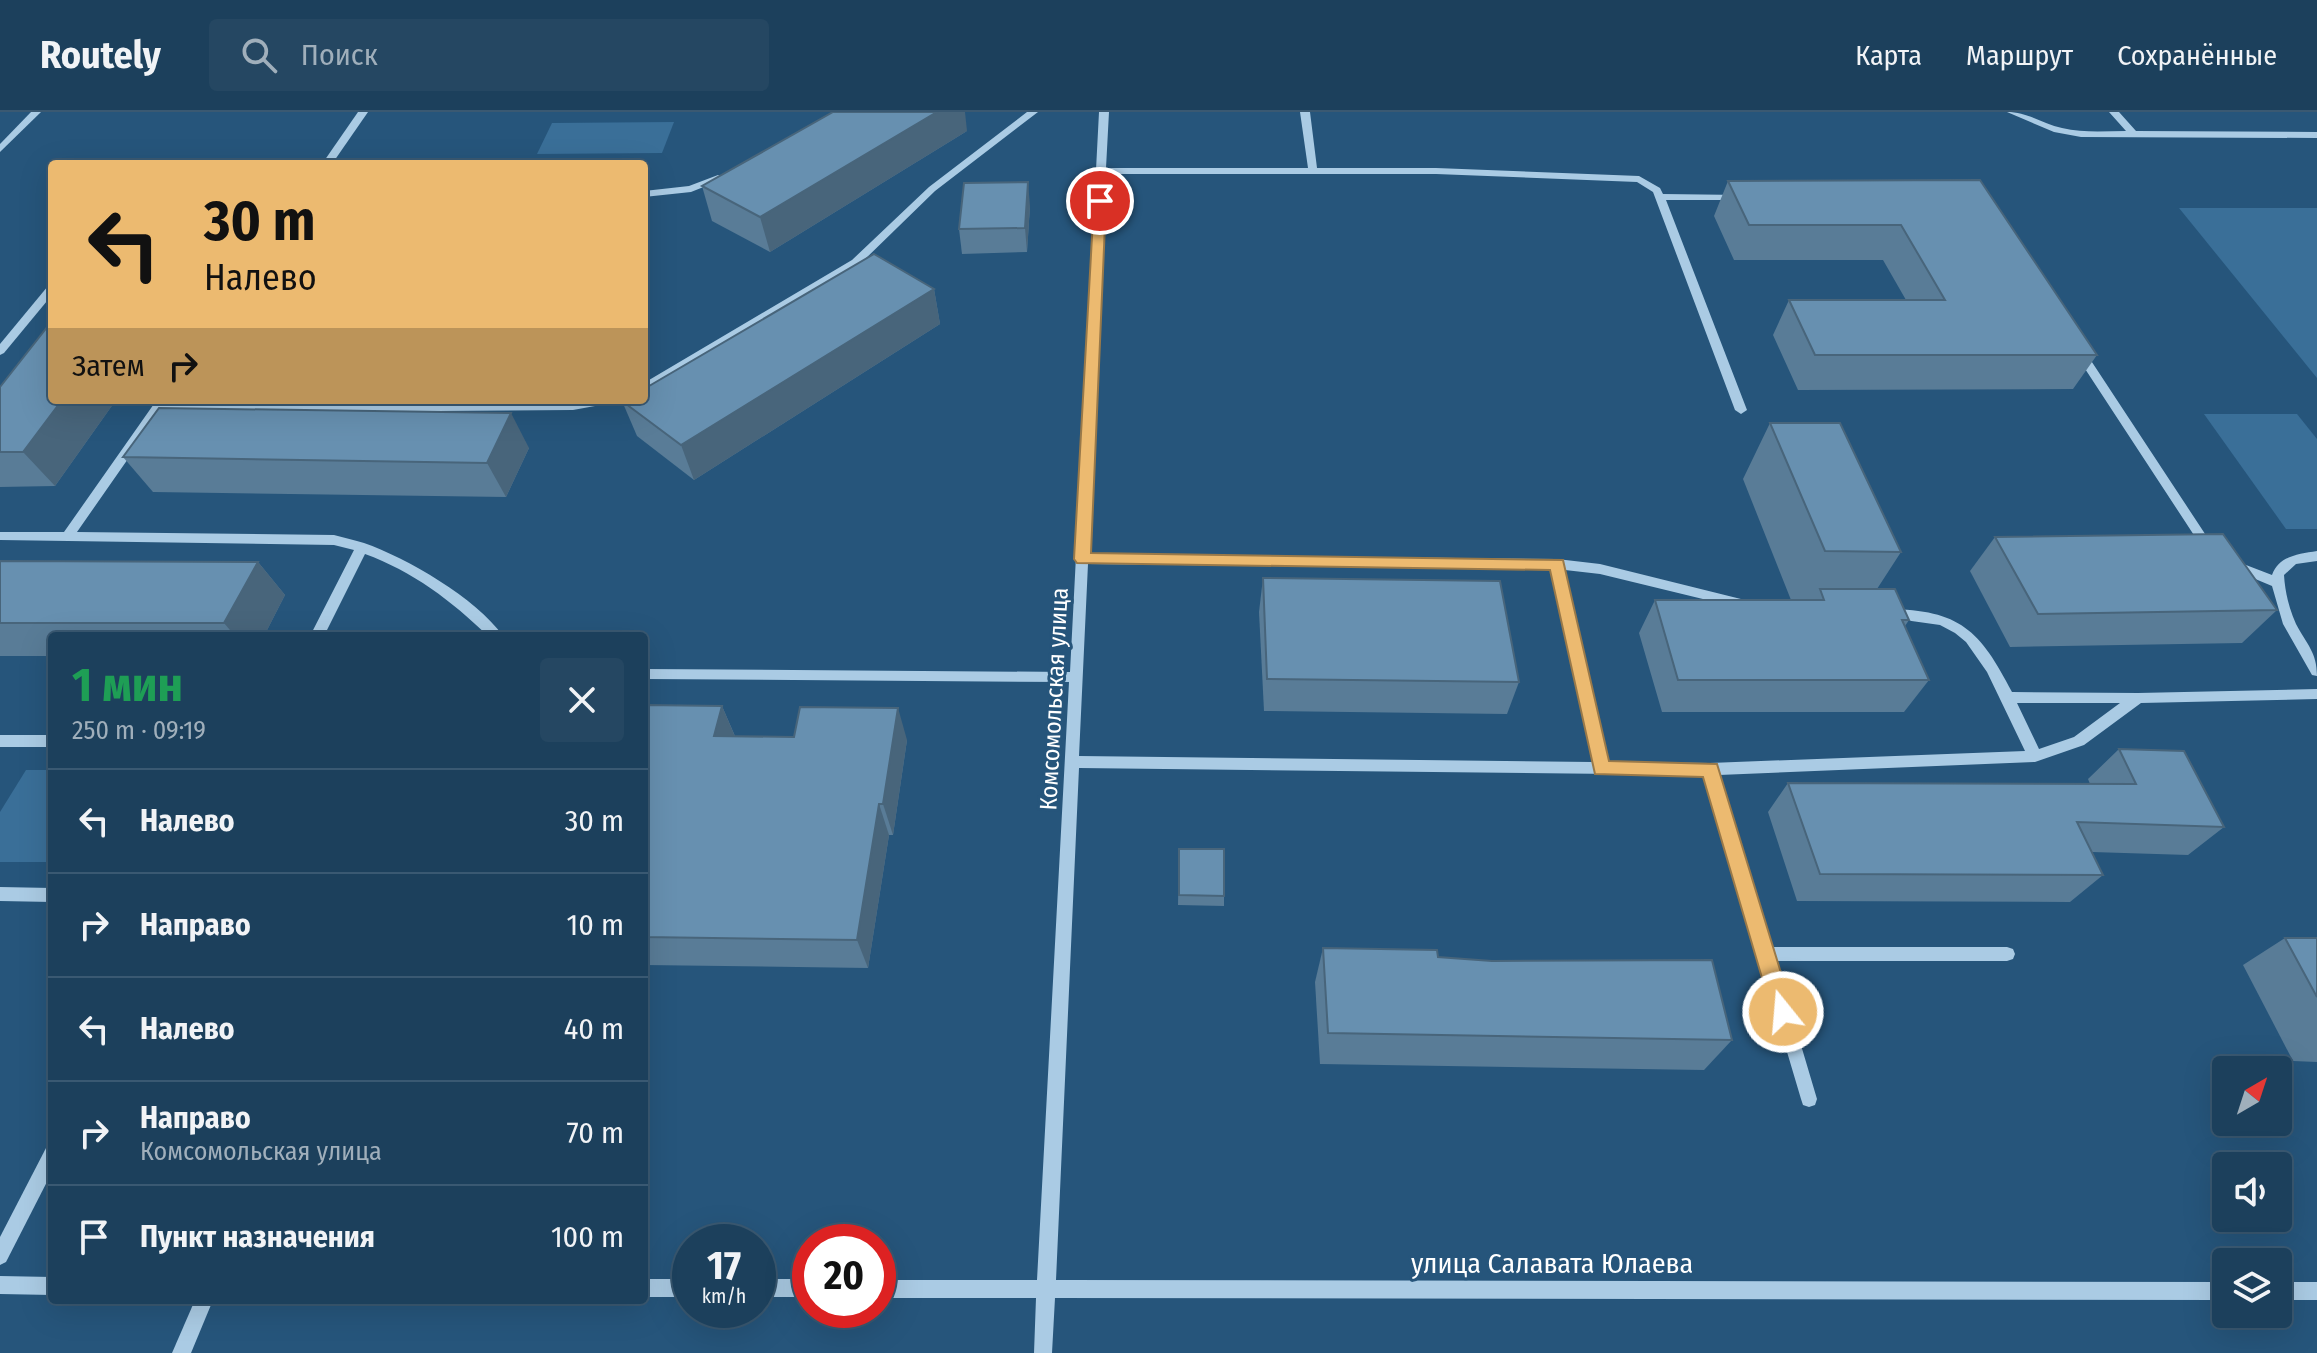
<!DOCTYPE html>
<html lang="ru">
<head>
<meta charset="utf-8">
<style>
	:root { --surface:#1c405c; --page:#254762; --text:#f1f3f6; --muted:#a0afbb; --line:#3a5972 }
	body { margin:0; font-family:"Fira Sans Condensed",sans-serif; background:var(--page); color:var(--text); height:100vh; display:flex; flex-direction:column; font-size:30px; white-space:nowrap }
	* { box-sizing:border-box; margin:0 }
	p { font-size:26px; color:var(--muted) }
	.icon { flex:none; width:44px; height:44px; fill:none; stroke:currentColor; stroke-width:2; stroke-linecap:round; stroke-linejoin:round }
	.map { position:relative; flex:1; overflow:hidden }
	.side { position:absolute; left:48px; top:520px; width:600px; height:672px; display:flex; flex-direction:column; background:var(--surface); border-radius:8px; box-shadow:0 8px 32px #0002,0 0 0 2px var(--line) }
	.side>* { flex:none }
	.top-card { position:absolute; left:48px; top:48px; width:600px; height:244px; border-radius:8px; box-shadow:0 8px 32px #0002,0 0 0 2px var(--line); background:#ecba70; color:#111; overflow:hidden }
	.needle { width:52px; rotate:39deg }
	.buttons { position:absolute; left:2212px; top:944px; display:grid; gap:16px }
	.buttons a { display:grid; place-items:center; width:80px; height:80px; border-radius:8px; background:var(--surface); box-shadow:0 8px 32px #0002,0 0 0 2px var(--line); font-size:40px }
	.speed { position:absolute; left:672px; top:1112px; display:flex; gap:16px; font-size:40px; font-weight:700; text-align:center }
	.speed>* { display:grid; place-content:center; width:104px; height:104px; border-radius:50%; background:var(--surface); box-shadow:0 8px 32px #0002,0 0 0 2px var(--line); line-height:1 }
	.speed small { font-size:20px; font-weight:400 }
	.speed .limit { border:12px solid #d22; background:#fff; color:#111 }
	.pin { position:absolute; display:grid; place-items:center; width:68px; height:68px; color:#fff; margin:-34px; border:4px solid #fff; border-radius:50%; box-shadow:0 2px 8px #0007 }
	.me { position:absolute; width:88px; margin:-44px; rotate:343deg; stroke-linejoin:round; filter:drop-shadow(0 0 6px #0008) }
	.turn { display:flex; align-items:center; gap:28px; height:168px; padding:0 24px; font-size:36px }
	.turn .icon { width:104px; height:104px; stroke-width:2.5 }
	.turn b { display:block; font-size:56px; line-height:68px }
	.then { display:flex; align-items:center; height:76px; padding:0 24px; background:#0003; gap:16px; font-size:30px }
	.round { display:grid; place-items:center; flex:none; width:84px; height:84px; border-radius:8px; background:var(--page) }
	.overview { display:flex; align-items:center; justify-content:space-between; height:136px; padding:0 24px }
	h1 { font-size:48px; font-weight:700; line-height:60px; color:#1e9e55 }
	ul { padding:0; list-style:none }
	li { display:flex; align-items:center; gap:24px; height:104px; padding:0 24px; border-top:2px solid var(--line) }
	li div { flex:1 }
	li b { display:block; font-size:30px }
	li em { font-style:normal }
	header { display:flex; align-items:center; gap:48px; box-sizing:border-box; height:112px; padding:0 40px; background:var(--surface); border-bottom:2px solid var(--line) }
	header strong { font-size:38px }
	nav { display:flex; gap:44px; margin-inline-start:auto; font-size:28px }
	.search { width:560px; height:72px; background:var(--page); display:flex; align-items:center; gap:20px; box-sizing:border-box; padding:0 28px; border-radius:8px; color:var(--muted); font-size:30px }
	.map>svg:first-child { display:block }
</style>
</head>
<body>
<header>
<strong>Routely</strong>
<div class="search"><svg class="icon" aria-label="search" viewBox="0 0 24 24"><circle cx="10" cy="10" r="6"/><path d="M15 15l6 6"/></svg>Поиск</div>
<nav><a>Карта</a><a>Маршрут</a><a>Сохранённые</a></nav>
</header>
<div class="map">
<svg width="2317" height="1241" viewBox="0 0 2317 1241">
	<rect width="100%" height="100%" fill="#26557b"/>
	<g fill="#3a6f98">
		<polygon points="674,10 662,41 537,42 552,11"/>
		<polygon points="2179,96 2317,96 2317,266"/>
		<polygon points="2204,302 2297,302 2317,327 2317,417 2286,417"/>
		<polygon points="26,658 52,658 52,750 0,750 0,700"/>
	</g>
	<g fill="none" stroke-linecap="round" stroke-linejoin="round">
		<g fill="#aacbe4" fill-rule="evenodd">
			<polygon points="31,0 41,0 0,40 0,32"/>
			<polygon points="358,0 368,0 332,52 322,52"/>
			<polygon points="1027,0 1038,0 935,79 860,152 644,280 644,271 852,148 929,75"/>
			<path d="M1099 0H1109L1106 56H1308L1300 0H1310L1317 56H1436L1639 64 1660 76 1663 82 1742 83 1744 85 1739 88H1666L1747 298 1741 302 1735 298 1653 80 1637 70 1436 62H1106L1089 442 1557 447 1600 452 1749 489 1750 492 1744 497 1600 462 1565 458 1607 650 1710 651 2025 639 1987 560 1966 530 1955 521 1940 513 1883 505 1881 502 1883 499 1888 497C1960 498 1980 518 2012 580L2138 581 2317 577V587L2141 591 2084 633 2035 650 1719 663 1771 835H2007L2013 837 2015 842 2013 847 2007 849H1776L1817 987 1815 993 1809 995 1803 993 1801 987 1705 663 1079 656 1056 1168 2226 1170V1188L1055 1186 1052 1241H1034L1036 1186H878V1168H1037L1069 570 644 567V557L1070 560ZM1088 452 1552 457 1592 650 1079 644ZM2017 591H2120L2074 625 2039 637Z"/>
			<path d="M2007 0C2028 0 2043 12 2062 16 2083 21 2105 19 2126 19L2109 0H2119L2136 19 2317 20V26L2081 25 2054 20Z"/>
			<polygon points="718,63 721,64 721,68 691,80 644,85 644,79 689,74"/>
			<polygon points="52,173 52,183 4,241 0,243 0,232 48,174"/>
			<polygon points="2080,236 2084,238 2213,434 2215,437 2213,440 2205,440 2074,240"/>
			<path d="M160 288 164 289 165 293 573 290 612 288 606 292 573 298 160 301 77 420 334 423C344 426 355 428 364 431 407 446 476 486 503 524H488C452 489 412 459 365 442L324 524H310L354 438 334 433 0 428V420H64L156 289Z"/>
			<path d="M2317 439V449L2296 452 2284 463C2285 480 2289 496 2296 512 2307 533 2317 540 2317 564L2312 563 2283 512 2272 474 2229 456 2227 453 2233 448 2272 463C2279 444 2298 442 2317 439Z"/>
			<rect x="0" y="623" width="52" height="12"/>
			<polygon points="0,775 52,776 52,790 0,789"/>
			<polygon points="52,1033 52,1060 6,1150 0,1153 0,1125 46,1036"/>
			<polygon points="0,1164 52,1165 52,1183 0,1182"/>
			<rect x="644" y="1167" width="46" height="18"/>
			<rect x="758" y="1167" width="52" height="18"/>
			<rect x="2278" y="1170" width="39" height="18"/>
			<polygon points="195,1188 213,1188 191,1241 172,1241"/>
		</g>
	</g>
	<g fill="#597c97">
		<polygon points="967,19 770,140 712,109 702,74"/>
		<polygon points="1980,68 2097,243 2073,277 1798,278 1773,223 1789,188 1906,188 1883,148 1734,148 1714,104 1728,69"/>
		<polygon points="1030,94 1027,140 962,142 959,117"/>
		<polygon points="934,177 940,212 694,368 637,324 622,289"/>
		<polygon points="0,275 52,288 116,288 55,374 0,375"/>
		<polygon points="1770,311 1901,440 1877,477 1909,508 1905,514 1929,568 1904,600 1662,600 1639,521 1655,488 1791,488 1743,367"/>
		<polygon points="529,336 506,385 153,380 123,345"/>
		<polygon points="1995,425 2277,498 2242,531 2010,535 1970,459"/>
		<polygon points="0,449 258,450 285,483 264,524 52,524 52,544 0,544"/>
		<polygon points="1263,466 1519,570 1507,602 1264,599 1259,500"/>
		<polygon points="644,593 722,594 735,624 907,628 893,723 889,723 868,856 644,853"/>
		<polygon points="2119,637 2224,715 2188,743 2092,740 2103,763 2070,790 1797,789 1768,700 1788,671 2090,672 2088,667"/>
		<polygon points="1179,737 1224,784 1224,794 1178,793"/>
		<polygon points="2285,826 2317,826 2317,950 2293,949 2243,853"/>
		<polygon points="1323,836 1438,845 1732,928 1704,958 1320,952 1315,870"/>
	</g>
	<g fill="#48657b">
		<polygon points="937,0 965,0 967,19 770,140 760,105"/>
		<polygon points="1028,70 1030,94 1027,140 1025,116"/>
		<polygon points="934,177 940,212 694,368 681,333"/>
		<polygon points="62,288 116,288 55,374 23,340"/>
		<polygon points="511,301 529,336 506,385 487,351"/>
		<polygon points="258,450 285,483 264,524 235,524 224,511"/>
		<polygon points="722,594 736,627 714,624"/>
		<polygon points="898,596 907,628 893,723 883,692"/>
		<polygon points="879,692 889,723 868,856 857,828"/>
	</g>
	<g fill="#6790b0" stroke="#48657b" stroke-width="2">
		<polygon points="833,0 937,0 760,105 702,74"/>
		<polygon points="1980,68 2097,243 1815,243 1789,188 1945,188 1901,113 1749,113 1728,69"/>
		<polygon points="1028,70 1025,116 959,117 964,71"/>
		<polygon points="874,142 934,177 681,333 622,289 624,288 644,288 644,277"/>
		<polygon points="52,209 52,288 62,288 23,340 0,340 0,275"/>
		<polygon points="159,296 511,301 487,351 123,345"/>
		<polygon points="1770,311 1840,311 1901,440 1825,439"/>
		<polygon points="2223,422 2277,498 2038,502 1995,425"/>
		<polygon points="0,449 258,450 224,511 0,511"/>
		<polygon points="1263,466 1500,469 1519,570 1267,567"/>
		<polygon points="1820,477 1895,477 1909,508 1902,508 1929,568 1678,568 1655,488 1824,488"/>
		<polygon points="644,593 722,594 714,624 794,625 800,595 898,596 883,692 879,692 857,828 644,825"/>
		<polygon points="2119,637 2184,639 2224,715 2077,710 2103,763 1820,762 1788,671 2136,672"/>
		<polygon points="1179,737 1224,737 1224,784 1179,783"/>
		<polygon points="2285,826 2317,826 2317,885"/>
		<polygon points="1323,836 1437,838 1438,845 1492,849 1712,848 1732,928 1328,921"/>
	</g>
	<polygon fill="#ecba70" stroke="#997949" stroke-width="2" points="1100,85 1106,89 1091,441 1563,448 1609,649 1717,652 1793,900 1790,907 1783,910 1775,907 1772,900 1703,665 1595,662 1550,458 1077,451 1074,447 1094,89"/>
	<g text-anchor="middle" stroke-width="6" stroke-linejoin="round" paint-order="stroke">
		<g font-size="24" fill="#fff" stroke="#26557b">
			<text transform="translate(1054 587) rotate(-87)" y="8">Комсомольская улица</text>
		</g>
		<g font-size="28" fill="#fff" stroke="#26557b">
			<text x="1552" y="1161">улица Салавата Юлаева</text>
		</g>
	</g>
</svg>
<div class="buttons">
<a><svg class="needle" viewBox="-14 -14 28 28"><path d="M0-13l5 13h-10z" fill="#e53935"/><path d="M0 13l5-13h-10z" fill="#a0afbb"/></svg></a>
<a><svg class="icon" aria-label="sound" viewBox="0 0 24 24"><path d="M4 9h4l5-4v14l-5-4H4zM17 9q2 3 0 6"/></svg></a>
<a><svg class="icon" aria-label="layers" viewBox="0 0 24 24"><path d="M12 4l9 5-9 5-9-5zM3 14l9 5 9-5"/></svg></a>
</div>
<div class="speed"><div>17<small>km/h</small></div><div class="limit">20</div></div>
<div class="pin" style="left:1100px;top:89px;background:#d93025"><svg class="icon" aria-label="arrive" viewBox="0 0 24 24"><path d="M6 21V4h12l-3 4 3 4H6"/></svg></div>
<svg class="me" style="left:1783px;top:900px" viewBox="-20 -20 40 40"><circle r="17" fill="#ecba70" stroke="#fff" stroke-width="3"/><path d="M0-11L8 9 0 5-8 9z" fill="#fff"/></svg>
<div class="top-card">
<div class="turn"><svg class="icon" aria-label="left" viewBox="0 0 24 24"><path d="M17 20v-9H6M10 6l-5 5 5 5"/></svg><div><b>30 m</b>Налево</div></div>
<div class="then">Затем<svg class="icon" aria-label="right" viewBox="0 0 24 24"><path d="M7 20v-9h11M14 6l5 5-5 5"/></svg></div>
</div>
<section class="side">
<div class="overview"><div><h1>1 мин</h1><p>250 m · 09:19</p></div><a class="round"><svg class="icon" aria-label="close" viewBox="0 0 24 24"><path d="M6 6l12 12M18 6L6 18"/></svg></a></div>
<ul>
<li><svg class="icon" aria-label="left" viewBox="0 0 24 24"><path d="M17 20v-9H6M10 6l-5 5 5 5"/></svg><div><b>Налево</b></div><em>30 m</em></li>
<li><svg class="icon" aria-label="right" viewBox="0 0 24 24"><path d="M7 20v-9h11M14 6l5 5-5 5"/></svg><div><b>Направо</b></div><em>10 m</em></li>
<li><svg class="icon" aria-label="left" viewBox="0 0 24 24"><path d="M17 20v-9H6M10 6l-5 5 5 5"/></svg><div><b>Налево</b></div><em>40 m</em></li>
<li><svg class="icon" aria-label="right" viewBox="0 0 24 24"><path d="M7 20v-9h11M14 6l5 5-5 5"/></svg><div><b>Направо</b><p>Комсомольская улица</p></div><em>70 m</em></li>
<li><svg class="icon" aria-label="arrive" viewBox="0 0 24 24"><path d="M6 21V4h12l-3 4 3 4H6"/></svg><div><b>Пункт назначения</b></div><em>100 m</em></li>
</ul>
</section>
</div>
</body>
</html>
